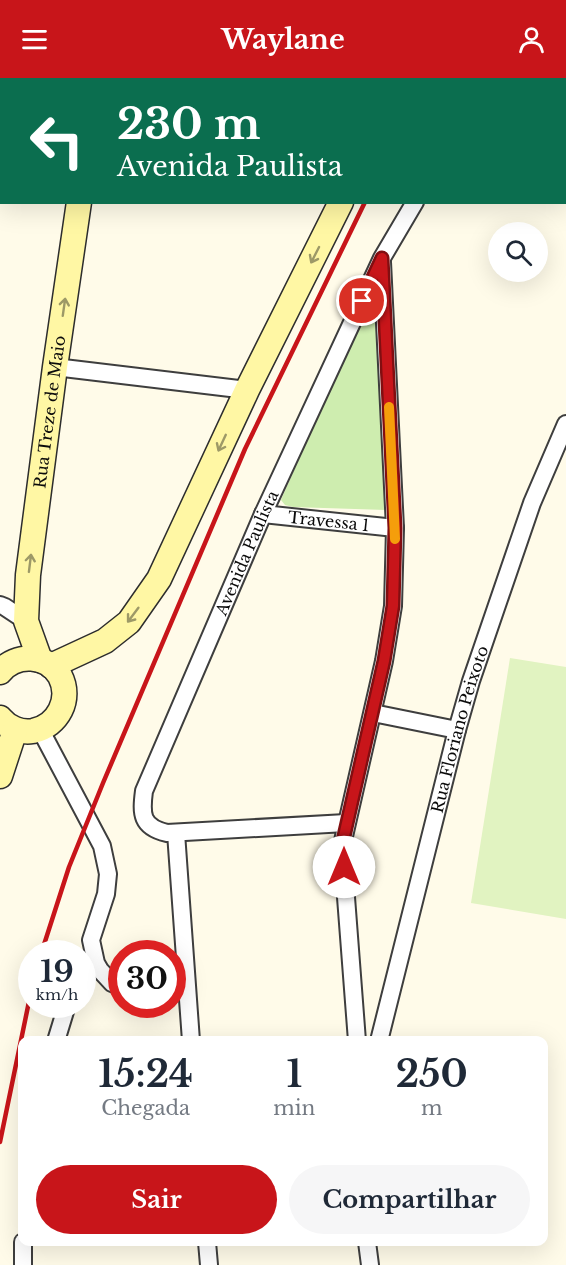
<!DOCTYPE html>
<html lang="pt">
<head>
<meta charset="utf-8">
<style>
	:root { --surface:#fff; --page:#f6f6f7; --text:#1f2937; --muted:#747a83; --accent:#c8151a }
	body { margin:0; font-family:"Libre Baskerville",serif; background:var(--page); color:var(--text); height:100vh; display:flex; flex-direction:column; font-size:22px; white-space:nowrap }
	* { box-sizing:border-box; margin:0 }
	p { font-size:20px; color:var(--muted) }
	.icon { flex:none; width:33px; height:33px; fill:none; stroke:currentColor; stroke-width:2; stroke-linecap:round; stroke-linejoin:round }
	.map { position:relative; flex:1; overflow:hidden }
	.sheet { position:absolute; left:18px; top:958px; width:530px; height:210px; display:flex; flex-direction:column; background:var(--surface); border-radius:12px; box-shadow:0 6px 24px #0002 }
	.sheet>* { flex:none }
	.hud { position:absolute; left:0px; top:0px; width:567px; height:126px; box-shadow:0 6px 24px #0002; background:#0b6e4f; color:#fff; overflow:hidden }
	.fabs { position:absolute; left:488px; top:144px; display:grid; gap:12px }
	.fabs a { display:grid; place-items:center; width:60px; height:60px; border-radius:50%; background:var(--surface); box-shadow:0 6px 24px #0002; font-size:30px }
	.speed { position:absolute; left:18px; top:862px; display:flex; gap:12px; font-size:30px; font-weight:700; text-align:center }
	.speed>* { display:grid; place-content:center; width:78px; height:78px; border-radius:50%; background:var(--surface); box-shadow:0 6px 24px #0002; line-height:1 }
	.speed small { font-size:15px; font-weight:400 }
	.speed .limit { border:9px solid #d22; background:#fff; color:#111 }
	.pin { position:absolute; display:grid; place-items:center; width:51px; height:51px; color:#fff; margin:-26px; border:3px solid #fff; border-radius:50%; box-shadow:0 2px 6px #0007 }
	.me { position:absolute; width:66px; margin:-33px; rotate:0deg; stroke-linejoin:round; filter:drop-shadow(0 0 4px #0008) }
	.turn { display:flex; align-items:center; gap:21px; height:126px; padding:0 18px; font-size:27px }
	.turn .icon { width:78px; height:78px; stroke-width:2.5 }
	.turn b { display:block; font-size:42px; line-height:51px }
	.eta { display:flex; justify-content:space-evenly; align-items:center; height:102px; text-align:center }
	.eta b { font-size:36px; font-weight:700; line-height:42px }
	.cta { display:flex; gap:12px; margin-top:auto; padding:12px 18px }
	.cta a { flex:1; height:69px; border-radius:36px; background:var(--accent); color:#fff; font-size:24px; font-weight:700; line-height:69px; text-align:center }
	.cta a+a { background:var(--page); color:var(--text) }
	header { display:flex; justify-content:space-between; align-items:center; height:78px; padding:0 18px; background:var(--accent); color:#fff; font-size:27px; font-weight:700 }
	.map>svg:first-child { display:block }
</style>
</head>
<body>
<header><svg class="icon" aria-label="menu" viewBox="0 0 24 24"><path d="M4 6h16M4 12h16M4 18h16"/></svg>Waylane<svg class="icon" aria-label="person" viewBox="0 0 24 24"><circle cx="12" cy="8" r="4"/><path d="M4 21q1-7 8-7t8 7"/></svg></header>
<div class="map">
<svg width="566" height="1187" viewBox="0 0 566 1187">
	<rect width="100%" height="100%" fill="#fffbe9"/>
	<polygon fill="#ceedaf" points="370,235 377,241 386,432 293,429 285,427 281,422 284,415 362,238"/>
	<polygon fill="#e1f3c1" points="510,580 566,589 566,841 471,825"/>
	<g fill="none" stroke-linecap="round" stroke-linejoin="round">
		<defs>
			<g id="street">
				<polyline points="498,2 499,0"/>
				<polyline points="0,8 2,8"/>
				<polyline points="55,289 247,312"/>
				<path id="s1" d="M263 436 395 450"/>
				<polyline points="0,527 5,529 26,543"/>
				<polyline points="373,635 457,652"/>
				<polyline points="40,651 102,768 108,796 106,816 91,862 96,885 100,892 112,905 122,909"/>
				<path id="s2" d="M346 745 167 755C141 749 141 736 144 713L263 436 382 180 415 124"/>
				<polyline points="176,755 191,963"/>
				<polyline points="56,963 67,927"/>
				<polyline points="357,963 342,767 384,583 393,528 395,450 382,184"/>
				<path id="s3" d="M379 963 457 652 471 603 532 425 566 346"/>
				<polyline points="23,1164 23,1187"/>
				<polyline points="207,1164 209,1187"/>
				<polyline points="367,1164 370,1187"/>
			</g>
			<g id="secondary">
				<polyline points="97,2 97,0"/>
				<polyline points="376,2 376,0"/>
				<path id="s4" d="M40 582 26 543 28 497 55 289 79 124"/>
				<polyline points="51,588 105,563 129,544 159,501 247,312 341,124"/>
				<path d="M0 594C16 575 47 576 60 598 72 621 58 648 33 653 21 655 8 650 0 640"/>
				<polyline points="0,698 15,652"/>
			</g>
		</defs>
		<use href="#street" stroke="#3e3e3e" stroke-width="20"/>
		<use href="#secondary" stroke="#2d2d2d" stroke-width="27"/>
		<use href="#street" stroke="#fff" stroke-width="16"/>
		<use href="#secondary" stroke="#fff7a4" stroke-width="24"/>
		<g stroke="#c8151a" stroke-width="4.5">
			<polyline points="450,2 451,0"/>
			<polyline points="41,876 69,789 103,705 245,371 365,124"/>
			<polyline points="0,1064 32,909"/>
		</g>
	</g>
	<g fill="#3c3531">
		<polygon points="0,0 17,0 28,2 2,2 2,3 0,3"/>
		<polygon points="149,0 186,0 197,2 148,2"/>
	</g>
	<g fill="#554c46" stroke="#3c3531" stroke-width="1.5">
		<polygon points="17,0 93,0 93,2 28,2"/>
		<polygon points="186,0 226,0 226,2 197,2"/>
	</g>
	<defs><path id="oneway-shaft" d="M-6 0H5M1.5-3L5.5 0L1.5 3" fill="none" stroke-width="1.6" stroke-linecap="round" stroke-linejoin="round" transform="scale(1.5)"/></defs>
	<g stroke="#9d9967">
		<use href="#oneway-shaft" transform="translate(315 177) rotate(117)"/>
		<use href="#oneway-shaft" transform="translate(64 229) rotate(-82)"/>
		<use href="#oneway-shaft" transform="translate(222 365) rotate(115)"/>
		<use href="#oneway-shaft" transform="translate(30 485) rotate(-83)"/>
		<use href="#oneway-shaft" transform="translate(133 537) rotate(127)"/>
	</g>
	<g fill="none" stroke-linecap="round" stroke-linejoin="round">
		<defs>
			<polyline id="route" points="344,789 342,767 384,583 393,528 395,450 382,180 362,223"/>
		</defs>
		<use href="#route" stroke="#820e11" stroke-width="15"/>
		<use href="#route" stroke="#c8151a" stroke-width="10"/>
		<polyline stroke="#f59e0b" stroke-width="10" points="389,329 395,461"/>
	</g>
	<g text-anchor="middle" stroke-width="6" stroke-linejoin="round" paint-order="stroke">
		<g font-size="16" fill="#0b0b0b" stroke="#fff">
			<text dy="6" stroke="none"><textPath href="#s4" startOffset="252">Rua Treze de Maio</textPath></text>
			<text dy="6" stroke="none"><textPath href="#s1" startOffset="66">Travessa 1</textPath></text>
			<text dy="6" stroke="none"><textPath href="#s2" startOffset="494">Avenida Paulista</textPath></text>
			<text dy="6" stroke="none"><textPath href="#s3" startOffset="322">Rua Floriano Peixoto</textPath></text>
		</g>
	</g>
</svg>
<div class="fabs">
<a><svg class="icon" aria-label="search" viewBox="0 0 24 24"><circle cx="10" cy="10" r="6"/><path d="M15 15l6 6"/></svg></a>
</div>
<div class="speed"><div>19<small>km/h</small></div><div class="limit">30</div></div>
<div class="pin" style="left:362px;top:223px;background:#d93025"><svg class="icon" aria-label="arrive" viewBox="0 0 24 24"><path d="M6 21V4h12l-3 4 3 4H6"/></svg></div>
<svg class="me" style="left:344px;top:789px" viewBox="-20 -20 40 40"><circle r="19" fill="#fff"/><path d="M0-13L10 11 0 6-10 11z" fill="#c8151a"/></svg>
<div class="hud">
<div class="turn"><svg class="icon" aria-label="left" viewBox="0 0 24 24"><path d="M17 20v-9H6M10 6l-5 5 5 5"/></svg><div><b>230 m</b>Avenida Paulista</div></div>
</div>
<section class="sheet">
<div class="eta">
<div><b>15:24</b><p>Chegada</p></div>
<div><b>1</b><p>min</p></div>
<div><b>250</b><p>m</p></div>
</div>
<div class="cta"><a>Sair</a><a>Compartilhar</a></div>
</section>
</div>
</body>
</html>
